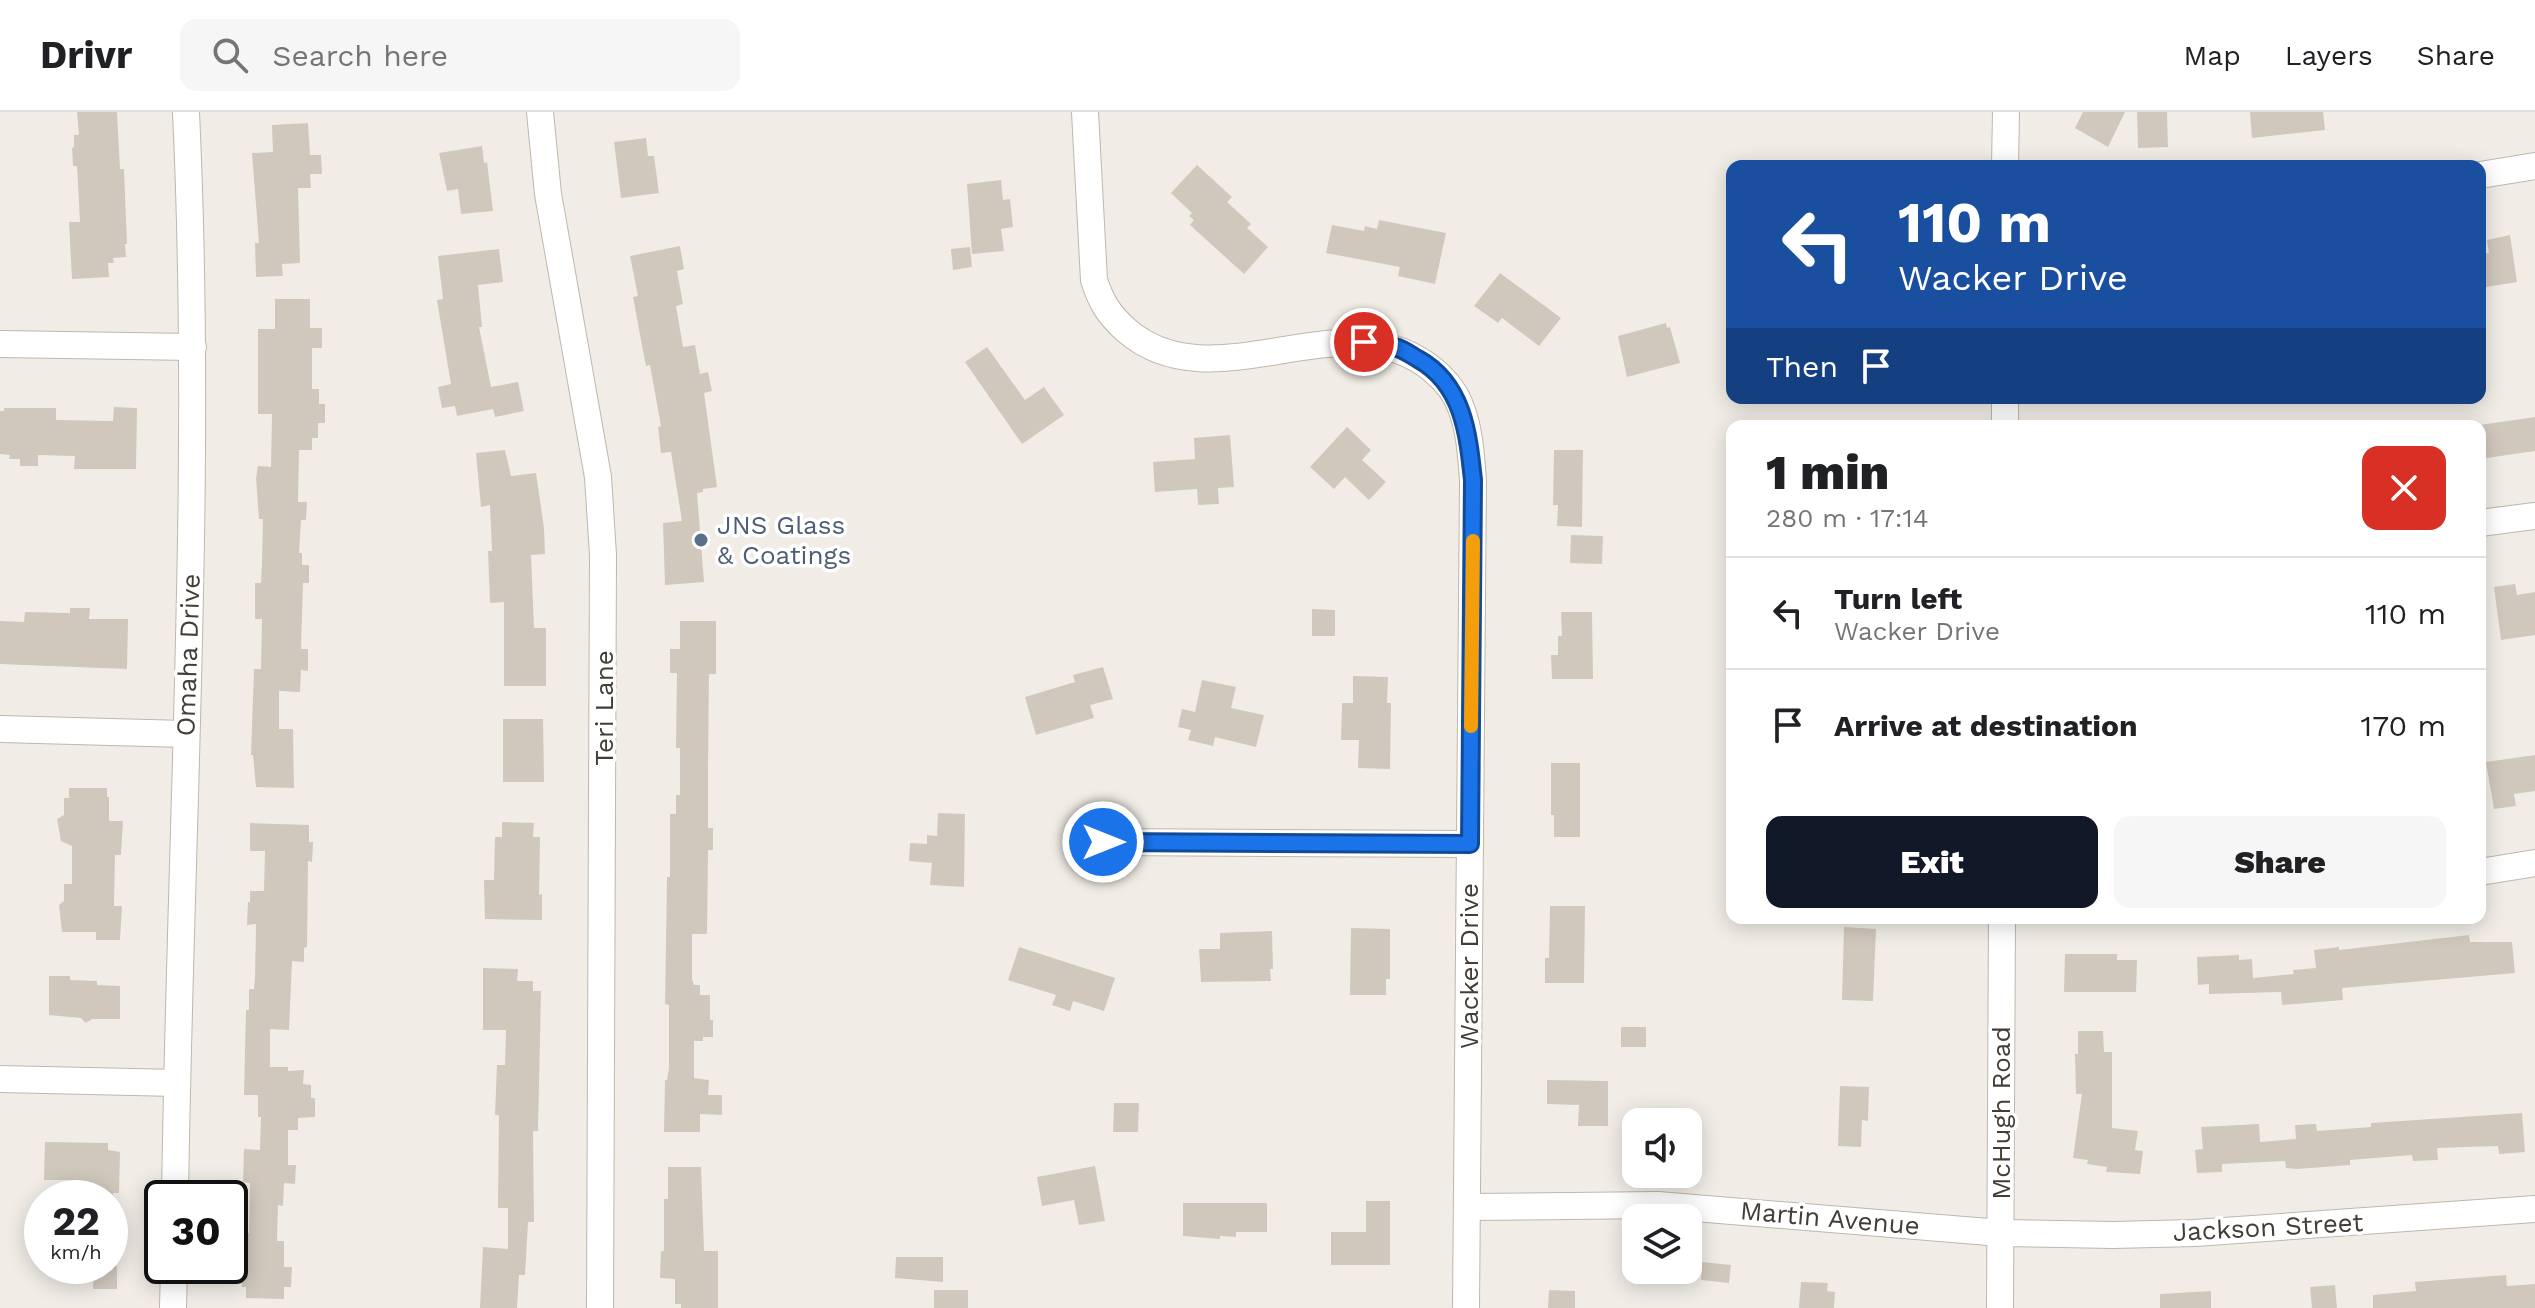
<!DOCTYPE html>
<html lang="en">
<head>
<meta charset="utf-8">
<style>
	:root { --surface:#fff; --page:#f6f6f6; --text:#202124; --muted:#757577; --line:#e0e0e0; --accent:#111827 }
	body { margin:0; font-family:"Work Sans",sans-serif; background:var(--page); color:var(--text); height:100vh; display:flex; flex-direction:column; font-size:30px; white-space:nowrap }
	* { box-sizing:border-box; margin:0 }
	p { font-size:26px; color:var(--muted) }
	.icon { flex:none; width:44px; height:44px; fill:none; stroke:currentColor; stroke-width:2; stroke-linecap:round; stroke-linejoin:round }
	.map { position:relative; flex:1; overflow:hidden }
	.sheet { position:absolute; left:1726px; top:308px; width:760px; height:504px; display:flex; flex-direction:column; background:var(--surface); border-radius:16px; box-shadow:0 4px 20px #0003 }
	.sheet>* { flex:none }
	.guide { position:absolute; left:1726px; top:48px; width:760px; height:244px; border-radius:16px; box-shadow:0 4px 20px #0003; background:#1a4fa0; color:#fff; overflow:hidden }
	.controls { position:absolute; left:1622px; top:996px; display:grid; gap:16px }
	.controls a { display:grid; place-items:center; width:80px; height:80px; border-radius:16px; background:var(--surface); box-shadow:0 4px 20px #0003; font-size:40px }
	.speed { position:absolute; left:24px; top:1068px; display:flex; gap:16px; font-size:40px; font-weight:700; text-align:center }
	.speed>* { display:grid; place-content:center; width:104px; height:104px; border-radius:50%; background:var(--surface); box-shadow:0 4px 20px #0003; line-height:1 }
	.speed small { font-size:20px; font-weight:400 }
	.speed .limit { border:4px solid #111; border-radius:12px; background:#fff; color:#111 }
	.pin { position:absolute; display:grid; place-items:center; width:68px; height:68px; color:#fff; margin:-34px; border:4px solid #fff; border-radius:50%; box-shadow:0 2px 8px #0007 }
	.me { position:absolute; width:88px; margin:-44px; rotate:90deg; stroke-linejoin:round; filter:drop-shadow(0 0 6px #0008) }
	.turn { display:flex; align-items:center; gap:28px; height:168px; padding:0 40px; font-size:36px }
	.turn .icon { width:104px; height:104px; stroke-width:2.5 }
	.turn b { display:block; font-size:56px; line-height:68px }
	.then { display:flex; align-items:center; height:76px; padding:0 40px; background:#0003; gap:16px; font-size:30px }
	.round { display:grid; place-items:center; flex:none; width:84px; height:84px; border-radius:16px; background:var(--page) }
	.headline { display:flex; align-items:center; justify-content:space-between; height:136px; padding:0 40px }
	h1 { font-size:48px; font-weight:800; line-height:60px }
	.primary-button { display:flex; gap:16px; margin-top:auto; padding:16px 40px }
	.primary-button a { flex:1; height:92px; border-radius:16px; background:var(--accent); color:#fff; font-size:32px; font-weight:800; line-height:92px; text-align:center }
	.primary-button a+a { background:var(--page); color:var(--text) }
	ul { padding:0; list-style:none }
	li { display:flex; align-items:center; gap:24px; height:112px; padding:0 40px; border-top:2px solid var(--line) }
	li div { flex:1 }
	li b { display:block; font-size:30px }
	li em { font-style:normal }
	header { display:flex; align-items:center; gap:48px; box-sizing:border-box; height:112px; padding:0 40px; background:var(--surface); border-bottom:2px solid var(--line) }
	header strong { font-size:38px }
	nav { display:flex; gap:44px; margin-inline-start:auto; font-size:28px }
	.search { width:560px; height:72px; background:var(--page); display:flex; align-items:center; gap:20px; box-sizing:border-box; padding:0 28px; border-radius:16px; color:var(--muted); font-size:30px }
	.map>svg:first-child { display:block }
</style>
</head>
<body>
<header>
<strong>Drivr</strong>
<div class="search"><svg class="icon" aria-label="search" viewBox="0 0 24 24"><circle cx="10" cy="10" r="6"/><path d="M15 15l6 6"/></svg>Search here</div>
<nav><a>Map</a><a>Layers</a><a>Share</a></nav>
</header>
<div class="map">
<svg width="2535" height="1196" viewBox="0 0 2535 1196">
	<rect width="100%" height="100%" fill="#f1ede6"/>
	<g fill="#d1c8bd">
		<polygon points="77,0 117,0 120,57 124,57 127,132 125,132 126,145 113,146 114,151 108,151 109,165 72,167 69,110 80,110 77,54 73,54 72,36 74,35 74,23 79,23"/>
		<polygon points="2083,0 2125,0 2108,35 2075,16"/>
		<polygon points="2137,0 2167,0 2168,35 2138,36"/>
		<polygon points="2250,0 2323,0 2325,18 2252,26"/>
		<polygon points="308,11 310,43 321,43 322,62 310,62 311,76 298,76 300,151 282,152 283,164 256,165 255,131 259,131 252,41 273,40 272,13"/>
		<polygon points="646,26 648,44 654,44 659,81 621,86 614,30"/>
		<polygon points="482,34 484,51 487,50 493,99 461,102 458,77 447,79 439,41"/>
		<polygon points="1197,53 1232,85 1227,90 1251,112 1247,116 1268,135 1244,162 1190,113 1194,108 1189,104 1192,101 1171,81"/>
		<polygon points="1001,68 1003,88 1010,87 1013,115 1001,117 1004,139 972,142 967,72"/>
		<polygon points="1379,108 1446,121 1435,172 1398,164 1400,155 1326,141 1332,113 1364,119 1365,114 1377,117"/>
		<polygon points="2510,123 2517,170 2480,176 2480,142 2489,141 2487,128"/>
		<polygon points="680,134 684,157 677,159 683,192 676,194 683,235 695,233 700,262 708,260 712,279 704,281 717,375 703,377 703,380 697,381 704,470 665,473 663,411 682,409 671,340 661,341 658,315 661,314 650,253 646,254 641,228 633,185 638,184 630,144"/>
		<polygon points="970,135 972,155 953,158 951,137"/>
		<polygon points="499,137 503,170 478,173 482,215 479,215 491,275 518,270 524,299 495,305 493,297 457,304 455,294 442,296 438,275 451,272 437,188 443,187 438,144"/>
		<polygon points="1500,161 1561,206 1539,234 1502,206 1498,211 1474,194"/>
		<polygon points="275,187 310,187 310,216 322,216 322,236 312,236 312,277 319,277 319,292 325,292 325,311 318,311 318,326 312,326 312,338 299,338 298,390 307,390 306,408 301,408 299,441 302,441 302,453 309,453 309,471 303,471 301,537 308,537 308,559 301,558 300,580 279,579 279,617 293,617 294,676 256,675 253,643 251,643 254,557 261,557 262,507 255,507 255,471 261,471 262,449 263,407 259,407 256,366 258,354 271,355 272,302 258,302 258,217 275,217"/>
		<polygon points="1666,211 1667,216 1670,215 1680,251 1627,265 1618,224"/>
		<polygon points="987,235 1025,288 1044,275 1064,303 1022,332 965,250"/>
		<polygon points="114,295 137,296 136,357 74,357 75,344 38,343 38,354 20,354 20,347 9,347 10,343 0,342 0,299 4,299 4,296 56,296 56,308 113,309"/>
		<polygon points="2535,305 2535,339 2480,347 2480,313"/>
		<polygon points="1347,315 1371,338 1362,348 1386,370 1369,388 1345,365 1334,377 1310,355"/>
		<polygon points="1230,323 1234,375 1218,376 1219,392 1198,393 1197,377 1155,380 1153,350 1195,347 1194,326"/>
		<polygon points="505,338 511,364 536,361 544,416 545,442 531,443 534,516 546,516 546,574 504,574 504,490 490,491 488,439 492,439 490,393 481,395 476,341"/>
		<polygon points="1554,338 1583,338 1582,415 1557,414 1558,393 1553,393"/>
		<polygon points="1571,423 1603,424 1602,452 1570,451"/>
		<polygon points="2515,472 2517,483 2535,480 2535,523 2501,528 2494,475"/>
		<polygon points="70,496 90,496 89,507 128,507 127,557 0,552 0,509 24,510 25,500 70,501"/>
		<polygon points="1312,497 1335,498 1335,524 1312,524"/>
		<polygon points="1561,500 1592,500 1593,567 1552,567 1551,543 1558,543 1558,524 1562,524"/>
		<polygon points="680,509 716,509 716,562 709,562 708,659 708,716 713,716 713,738 708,738 707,822 692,822 692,867 694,873 700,873 700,883 710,883 710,908 713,908 713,925 703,925 703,929 694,929 694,966 709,968 708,983 722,983 722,1003 700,1002 700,1020 664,1020 665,968 667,968 669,956 669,893 665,892 667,765 670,765 670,702 676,702 676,683 680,683 680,636 676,636 677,561 670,561 670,537 680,537"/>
		<polygon points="1103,555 1113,587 1090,593 1094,606 1036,623 1025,585 1075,570 1073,563"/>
		<polygon points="1353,564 1388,565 1387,591 1391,591 1390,657 1358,656 1359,628 1341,628 1342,591 1353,591"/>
		<polygon points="1202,568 1236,575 1231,596 1264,603 1256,635 1215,625 1213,634 1188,628 1191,618 1178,615 1182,597 1195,600"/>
		<polygon points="503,607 543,607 544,670 503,670"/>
		<polygon points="2535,643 2535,679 2514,682 2516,694 2494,697 2486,650"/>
		<polygon points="1551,651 1580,651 1580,725 1554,725 1554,703 1551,703"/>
		<polygon points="69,676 107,676 107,685 109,685 109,709 123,709 121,743 115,743 114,794 122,794 120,828 96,828 96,820 62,820 59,793 64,789 64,772 72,772 72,734 61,729 57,707 64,703 64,686 69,686"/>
		<polygon points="938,701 965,702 964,775 930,773 932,751 909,749 910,731 927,732 927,723 937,724"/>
		<polygon points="502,710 534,711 533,725 540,725 539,783 542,782 542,808 485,807 484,768 494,768 495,725 502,725"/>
		<polygon points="250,711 309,713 309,730 313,730 312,750 308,749 307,835 304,836 304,850 292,849 289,918 270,917 270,955 288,955 288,959 304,958 303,972 311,973 311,986 315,986 315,1005 298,1006 298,1018 288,1018 288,1053 296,1053 295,1072 284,1071 283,1094 278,1093 277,1129 284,1129 284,1155 292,1155 291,1175 284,1175 284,1187 246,1186 246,1175 242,1175 242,1120 249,1121 250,1071 243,1070 244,1037 260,1038 261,1005 258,1005 258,983 244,983 246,898 249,898 249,877 254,877 255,865 256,812 247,813 248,790 250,790 250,779 264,779 265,739 250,739"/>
		<polygon points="1550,794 1585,794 1584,871 1545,871 1545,846 1549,846"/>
		<polygon points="1844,815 1876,817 1873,889 1842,888"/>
		<polygon points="1351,816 1390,817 1390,867 1386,867 1386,883 1350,883"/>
		<polygon points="1272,819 1273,857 1270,857 1271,869 1201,870 1199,837 1220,837 1220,821"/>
		<polygon points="2469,823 2470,830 2512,830 2515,861 2342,876 2343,888 2282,893 2281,880 2209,882 2209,872 2198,873 2197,845 2239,843 2239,848 2252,847 2253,866 2294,862 2293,858 2316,856 2314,838 2339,835 2339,838"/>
		<polygon points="1019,835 1115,866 1104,899 1073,889 1070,899 1052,893 1056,883 1008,868"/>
		<polygon points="2065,842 2117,842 2117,848 2137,848 2136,880 2064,880"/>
		<polygon points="483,856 518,857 517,869 533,869 533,879 541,879 538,1019 533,1019 534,1110 528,1110 525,1163 519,1163 517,1196 480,1196 483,1135 508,1137 508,1096 498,1096 499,1003 495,1003 497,953 505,953 506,918 483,918"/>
		<polygon points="49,864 70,864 70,868 97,869 97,873 120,874 120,907 92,907 86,911 81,906 49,903"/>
		<rect x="1621" y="915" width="25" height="20"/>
		<polygon points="2078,919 2103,919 2104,940 2112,940 2112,1016 2138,1019 2135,1038 2143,1039 2140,1062 2106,1060 2107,1055 2087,1052 2088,1048 2073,1046 2082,982 2076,982 2075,942 2078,942"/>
		<polygon points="1547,968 1608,969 1608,1014 1578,1014 1579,993 1547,992"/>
		<polygon points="1840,974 1869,975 1868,1009 1862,1008 1861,1035 1838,1034"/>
		<polygon points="1114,991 1139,991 1138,1020 1113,1020"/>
		<polygon points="2522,1001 2525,1040 2499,1042 2498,1034 2437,1036 2438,1048 2413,1049 2412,1043 2350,1048 2350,1053 2297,1057 2286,1056 2285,1049 2222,1052 2222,1060 2197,1061 2195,1038 2203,1037 2201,1015 2259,1012 2260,1030 2296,1027 2295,1013 2316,1012 2317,1019 2371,1015 2371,1011"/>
		<polygon points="45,1030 108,1031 108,1038 120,1040 119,1081 113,1081 113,1086 69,1086 69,1068 44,1068"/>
		<polygon points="1095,1054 1105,1109 1079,1113 1074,1088 1042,1094 1037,1065"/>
		<polygon points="668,1055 701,1055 704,1139 718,1139 718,1196 681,1196 681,1192 675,1192 675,1167 660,1166 661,1139 664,1139 664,1087 668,1087"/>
		<polygon points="1366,1089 1390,1089 1390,1153 1331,1153 1331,1120 1366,1120"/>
		<polygon points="1183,1091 1267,1091 1267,1120 1236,1120 1236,1125 1220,1124 1220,1127 1183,1124"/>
		<polygon points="896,1145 943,1145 943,1170 895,1166"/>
		<polygon points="1702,1150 1731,1153 1729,1171 1701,1168"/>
		<polygon points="94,1154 117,1154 117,1177 93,1177"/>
		<polygon points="2506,1163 2507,1174 2535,1172 2535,1196 2373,1196 2373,1183 2416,1179 2415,1170"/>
		<polygon points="1801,1170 1828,1171 1827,1179 1835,1180 1834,1196 1799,1196"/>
		<polygon points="2335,1173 2337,1196 2312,1196 2310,1175"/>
		<rect x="934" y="1178" width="34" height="18"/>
		<polygon points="1549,1178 1575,1179 1575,1196 1548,1196"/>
		<polygon points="2211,1179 2211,1196 2160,1196 2160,1182"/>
	</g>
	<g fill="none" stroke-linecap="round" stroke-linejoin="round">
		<defs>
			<g id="minor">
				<polyline points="540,0 548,82 598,365 603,443 600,1196"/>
				<path d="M1085 0 1094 168C1101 190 1109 203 1126 218 1214 295 1344 183 1433 258 1445 268 1456 281 1461 296 1470 319 1471 344 1473 368L1466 1196"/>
				<polyline points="2005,54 2006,0"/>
				<polyline points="2480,63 2535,54"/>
				<polyline points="0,232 193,235"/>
				<polyline points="2005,286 2005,314"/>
				<polyline points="2480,411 2535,404"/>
				<polyline points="0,617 185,622"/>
				<polyline points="1103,730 1470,732"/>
				<polyline points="2480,760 2535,751"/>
				<polyline points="0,967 177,971"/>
				<path d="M175 1086C180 724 203 362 186 0"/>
				<polyline points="1468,1095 1658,1093 2001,1121 2113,1123 2195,1121 2535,1097"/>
				<polyline points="173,1196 174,1154"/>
				<polyline points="2000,1196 2002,806"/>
			</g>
		</defs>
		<use href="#minor" stroke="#beb7ad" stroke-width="28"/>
		<use href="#minor" stroke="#fff" stroke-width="26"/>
	</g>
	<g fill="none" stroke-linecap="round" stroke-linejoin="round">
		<defs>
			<path id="route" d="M1103 730 1470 732 1473 368C1468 321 1463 272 1418 247 1411 243 1403 237 1395 235 1385 233 1374 232 1364 230"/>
		</defs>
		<use href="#route" stroke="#114b97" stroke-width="20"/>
		<use href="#route" stroke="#1a73e8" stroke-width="14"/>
		<polyline stroke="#f59e0b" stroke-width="14" points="1471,614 1473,429"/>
	</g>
	<circle fill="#5c6f8a" stroke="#fff" stroke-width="3" cx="701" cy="428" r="8"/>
	<g text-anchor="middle" stroke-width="7" stroke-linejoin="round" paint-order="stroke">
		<g font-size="26" fill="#4e5e75" stroke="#fff" text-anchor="start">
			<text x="717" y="422">JNS Glass<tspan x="717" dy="30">&amp; Coatings</tspan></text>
		</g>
		<g font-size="26" fill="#433d36" stroke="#fff">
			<text transform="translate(188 543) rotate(-88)" y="9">Omaha Drive</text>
			<text transform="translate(604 596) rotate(-90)" y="9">Teri Lane</text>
			<text transform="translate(1469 854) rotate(-90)" y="9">Wacker Drive</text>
			<text transform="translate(2001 1001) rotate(-90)" y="9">McHugh Road</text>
			<text transform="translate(1830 1106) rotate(5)" y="9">Martin Avenue</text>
			<text transform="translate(2268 1115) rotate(-3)" y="9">Jackson Street</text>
		</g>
	</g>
</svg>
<div class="controls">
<a><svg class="icon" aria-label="sound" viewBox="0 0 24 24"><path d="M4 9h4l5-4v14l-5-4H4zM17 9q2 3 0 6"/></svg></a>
<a><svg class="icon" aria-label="layers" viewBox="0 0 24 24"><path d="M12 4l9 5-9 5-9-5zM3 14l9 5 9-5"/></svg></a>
</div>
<div class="speed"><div>22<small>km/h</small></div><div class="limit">30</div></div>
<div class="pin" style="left:1364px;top:230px;background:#d93025"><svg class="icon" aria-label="arrive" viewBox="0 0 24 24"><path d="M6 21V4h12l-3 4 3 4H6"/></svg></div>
<svg class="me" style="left:1103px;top:730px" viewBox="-20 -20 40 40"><circle r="17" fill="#1a73e8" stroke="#fff" stroke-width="3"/><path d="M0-11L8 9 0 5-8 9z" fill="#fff"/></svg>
<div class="guide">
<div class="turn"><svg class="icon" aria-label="left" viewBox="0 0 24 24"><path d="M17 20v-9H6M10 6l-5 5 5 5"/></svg><div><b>110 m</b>Wacker Drive</div></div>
<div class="then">Then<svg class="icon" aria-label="arrive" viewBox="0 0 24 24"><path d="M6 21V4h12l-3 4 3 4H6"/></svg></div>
</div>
<section class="sheet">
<div class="headline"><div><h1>1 min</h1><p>280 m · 17:14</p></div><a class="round" style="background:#d93025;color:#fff"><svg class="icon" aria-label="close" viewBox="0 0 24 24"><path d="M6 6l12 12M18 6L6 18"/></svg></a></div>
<ul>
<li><svg class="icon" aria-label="left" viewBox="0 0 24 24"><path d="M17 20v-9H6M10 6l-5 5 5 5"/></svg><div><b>Turn left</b><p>Wacker Drive</p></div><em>110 m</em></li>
<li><svg class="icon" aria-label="arrive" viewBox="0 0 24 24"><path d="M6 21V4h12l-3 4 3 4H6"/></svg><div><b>Arrive at destination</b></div><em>170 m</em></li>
</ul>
<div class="primary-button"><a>Exit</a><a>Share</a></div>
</section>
</div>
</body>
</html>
